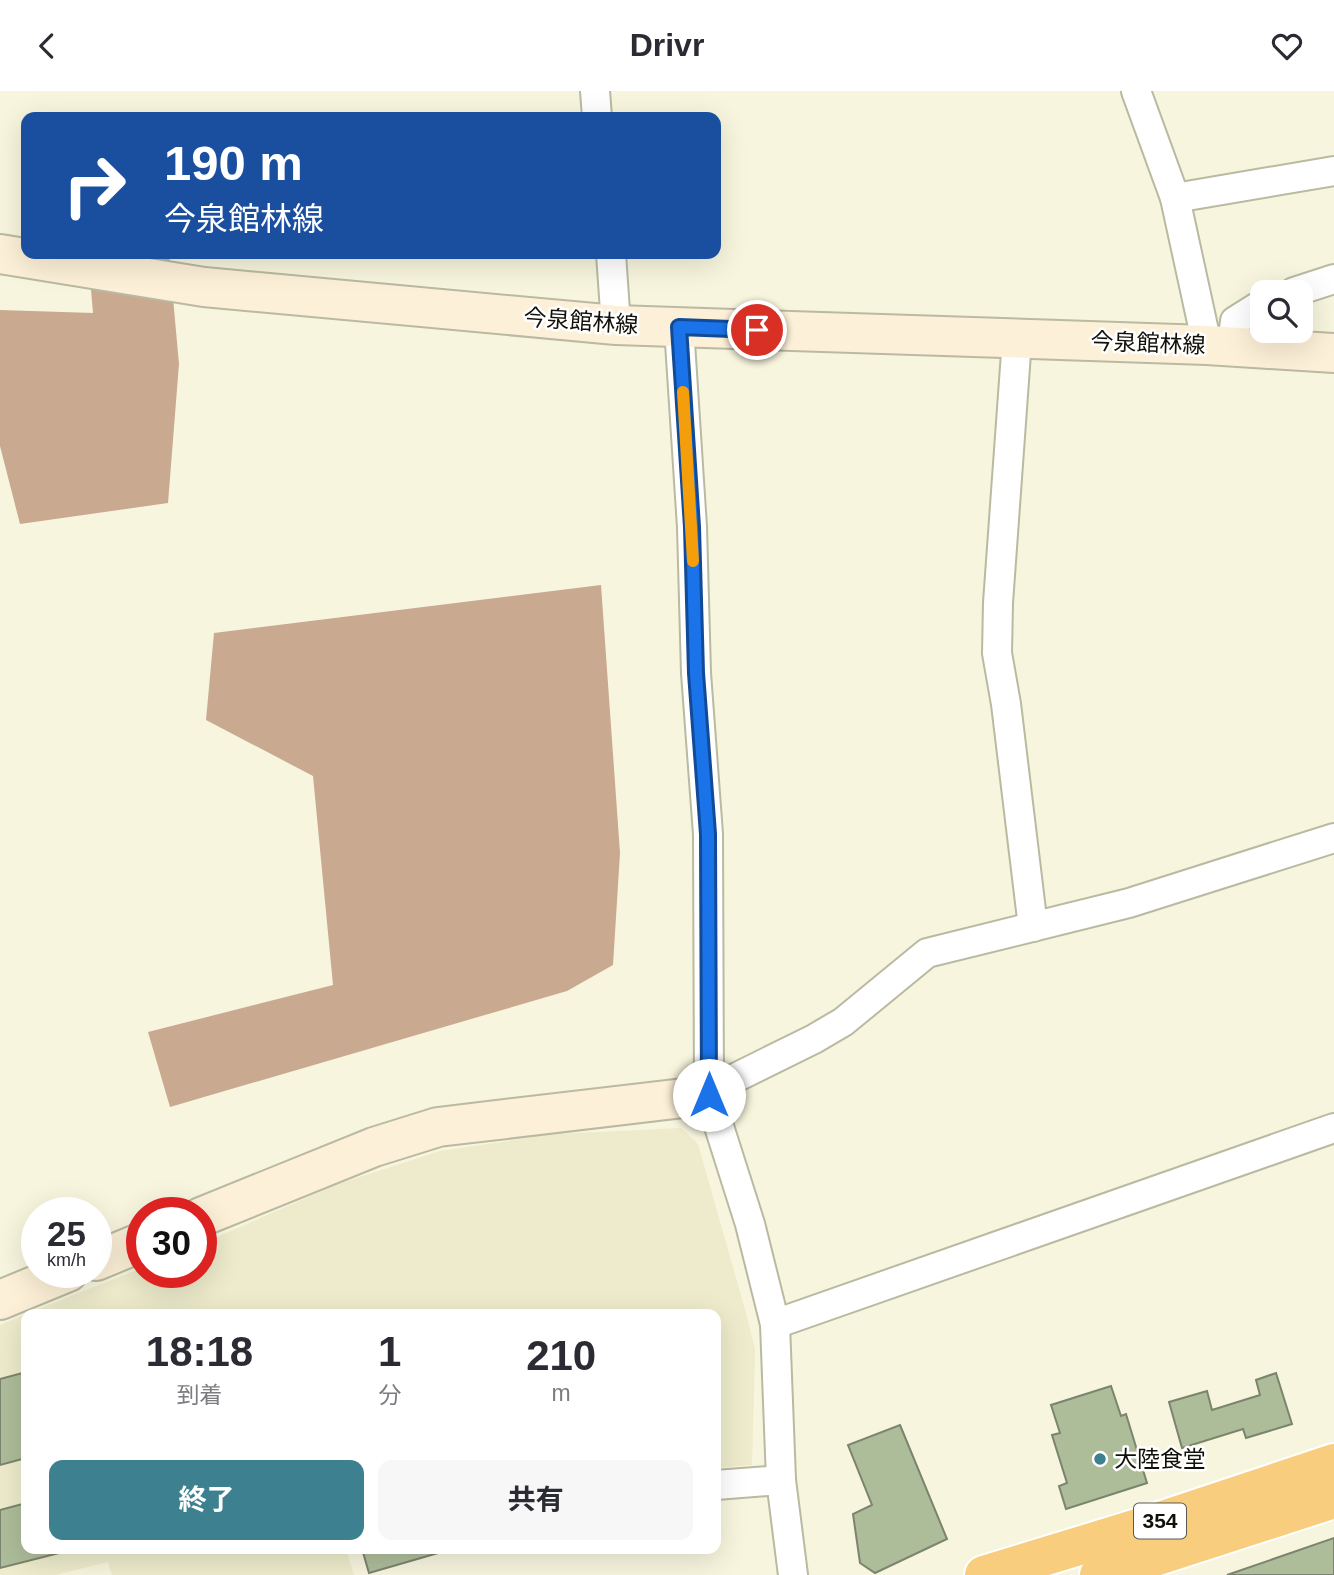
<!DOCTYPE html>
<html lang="ja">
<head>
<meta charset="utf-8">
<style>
	:root { --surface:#fff; --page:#f7f7f7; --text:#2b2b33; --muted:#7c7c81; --accent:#3d8190 }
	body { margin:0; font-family:Helvetica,"Noto Sans JP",sans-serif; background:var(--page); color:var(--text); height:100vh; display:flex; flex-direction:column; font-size:26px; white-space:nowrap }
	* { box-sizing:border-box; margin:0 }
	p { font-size:23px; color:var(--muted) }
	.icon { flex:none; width:38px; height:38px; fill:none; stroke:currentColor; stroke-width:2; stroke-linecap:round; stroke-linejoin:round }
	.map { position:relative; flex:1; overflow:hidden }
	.drawer { position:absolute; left:21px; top:1218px; width:700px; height:245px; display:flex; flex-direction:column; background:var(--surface); border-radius:14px; box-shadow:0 7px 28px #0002 }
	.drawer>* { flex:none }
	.top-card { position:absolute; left:21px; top:21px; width:700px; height:147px; border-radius:14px; box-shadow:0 7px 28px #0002; background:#1a4fa0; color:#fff; overflow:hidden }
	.tools { position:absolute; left:1250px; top:189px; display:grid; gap:14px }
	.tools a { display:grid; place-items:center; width:63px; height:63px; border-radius:14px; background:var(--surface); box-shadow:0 7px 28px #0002; font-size:35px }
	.speed { position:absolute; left:21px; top:1106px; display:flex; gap:14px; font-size:35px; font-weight:700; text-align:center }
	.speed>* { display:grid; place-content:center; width:91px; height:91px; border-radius:50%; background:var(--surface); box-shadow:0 7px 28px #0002; line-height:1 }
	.speed small { font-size:18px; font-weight:400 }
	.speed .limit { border:10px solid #d22; background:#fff; color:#111 }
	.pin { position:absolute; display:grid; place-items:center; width:60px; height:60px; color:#fff; margin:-30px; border:4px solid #fff; border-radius:50%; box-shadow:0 2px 7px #0007 }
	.me { position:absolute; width:77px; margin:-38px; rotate:0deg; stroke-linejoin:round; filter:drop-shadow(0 0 5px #0008) }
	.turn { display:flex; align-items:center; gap:24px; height:147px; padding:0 28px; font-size:32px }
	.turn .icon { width:91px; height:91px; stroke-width:2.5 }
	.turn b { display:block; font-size:49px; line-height:60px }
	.eta { display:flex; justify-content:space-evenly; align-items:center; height:119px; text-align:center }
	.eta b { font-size:42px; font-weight:700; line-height:49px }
	.action { display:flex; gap:14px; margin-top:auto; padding:14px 28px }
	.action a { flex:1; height:80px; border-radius:14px; background:var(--accent); color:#fff; font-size:28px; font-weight:700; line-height:80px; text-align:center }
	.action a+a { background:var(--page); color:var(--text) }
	header { display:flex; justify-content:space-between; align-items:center; height:91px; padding:0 28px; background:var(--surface); font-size:32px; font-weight:700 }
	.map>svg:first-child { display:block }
</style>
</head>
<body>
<header><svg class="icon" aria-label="back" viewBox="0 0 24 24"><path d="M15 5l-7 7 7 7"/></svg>Drivr<svg class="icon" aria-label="heart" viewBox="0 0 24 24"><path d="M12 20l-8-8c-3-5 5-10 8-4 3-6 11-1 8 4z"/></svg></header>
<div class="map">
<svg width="1334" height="1484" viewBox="0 0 1334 1484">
	<rect width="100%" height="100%" fill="#f7f5dd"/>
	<polygon fill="#edebcb" points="681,1037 698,1053 746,1222 755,1258 752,1374 716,1377 716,1223 26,1223 26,1458 346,1458 354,1484 112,1484 108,1471 55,1484 0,1484 0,1234 43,1216 142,1177 142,1181 201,1181 201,1153 338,1093 440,1060 556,1043"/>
	<g fill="#c9a990">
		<polygon points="88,163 169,163 179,273 168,412 20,433 0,355 0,219 93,222"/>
		<polygon points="601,494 620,762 613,874 567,900 170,1016 148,941 333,894 313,685 206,629 214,542"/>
	</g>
	<g fill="#adbc99" stroke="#7b846f" stroke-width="2">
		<polygon points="26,1281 26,1367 0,1374 0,1288"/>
		<polygon points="1276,1282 1292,1333 1246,1347 1243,1338 1182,1357 1169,1311 1207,1300 1212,1319 1260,1304 1256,1289"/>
		<polygon points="1111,1295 1121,1325 1126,1323 1147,1392 1066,1418 1059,1395 1067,1392 1052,1344 1060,1342 1051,1314"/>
		<polygon points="900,1334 947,1448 875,1482 860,1472 853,1423 872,1414 848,1354"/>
		<polygon points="26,1412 26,1458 75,1458 0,1477 0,1419"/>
		<polygon points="1334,1447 1334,1484 1227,1484"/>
		<polygon points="362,1458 452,1458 369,1482"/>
	</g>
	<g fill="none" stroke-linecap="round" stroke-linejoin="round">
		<defs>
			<g id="street">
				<polyline points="595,0 597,26"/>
				<polyline points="1136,0 1175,107 1207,254"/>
				<polyline points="1175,107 1334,80"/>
				<polyline points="611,163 616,234"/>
				<polyline points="1294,201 1334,188"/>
				<polyline points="679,236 692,436 696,582 708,743 709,1004 750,1133 775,1233 781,1389 793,1484"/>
				<polyline points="1017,248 998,512 997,562 1006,613 1033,836"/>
				<polyline points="1232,255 1235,230 1262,213"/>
				<polyline points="709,1004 723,993 814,948 843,931 927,862 1129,812 1334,747"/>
				<polyline points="775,1233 1334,1037"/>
				<polyline points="716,1394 781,1389"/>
			</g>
			<g id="secondary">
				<polyline points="0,163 204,196 616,234 1207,254 1334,262"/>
				<polyline points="201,1126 374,1056 438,1036 709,1004"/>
				<polyline points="96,1170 142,1151"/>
				<polyline points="0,1209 68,1181"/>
			</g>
			<g id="highway">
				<polyline points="984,1484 1154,1432 1334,1372"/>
				<polyline points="1099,1484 1334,1408"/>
			</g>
		</defs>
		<use href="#street" stroke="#bab9a1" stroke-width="32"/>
		<use href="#secondary" stroke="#bab9a1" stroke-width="42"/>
		<use href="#highway" stroke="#fff" stroke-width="42"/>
		<use href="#street" stroke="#fff" stroke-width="28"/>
		<use href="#secondary" stroke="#fdf0d8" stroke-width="38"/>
		<use href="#highway" stroke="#f8cd7d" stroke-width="38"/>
	</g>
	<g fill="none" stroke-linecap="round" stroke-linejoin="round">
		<defs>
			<polyline id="route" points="709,1004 708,743 696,582 692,436 679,236 757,239"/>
		</defs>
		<use href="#route" stroke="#114b97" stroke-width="18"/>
		<use href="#route" stroke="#1a73e8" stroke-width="12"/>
		<polyline stroke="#f59e0b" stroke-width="12" points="683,301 693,470"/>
	</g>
	<circle fill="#3d8190" stroke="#fff" stroke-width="2.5" cx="1100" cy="1368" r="7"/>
	<g text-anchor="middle" stroke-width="5" stroke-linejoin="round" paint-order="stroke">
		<rect fill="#fff" stroke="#595853" stroke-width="2" x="1134" y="1412.5" width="52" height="35" rx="5"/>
		<g font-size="21" font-weight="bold" fill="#121109">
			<text x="1160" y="1437">354</text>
		</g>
		<g font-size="23" fill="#121109" stroke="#fff">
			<text transform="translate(581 230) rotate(4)" y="8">今泉館林線</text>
			<text transform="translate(1148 252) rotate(2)" y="8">今泉館林線</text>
		</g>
		<g font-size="23" fill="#121109" stroke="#fff" text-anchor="start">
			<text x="1114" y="1376">大陸食堂</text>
		</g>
	</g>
</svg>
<div class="tools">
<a><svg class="icon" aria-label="search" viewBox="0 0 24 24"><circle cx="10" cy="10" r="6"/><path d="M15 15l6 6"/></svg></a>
</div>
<div class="speed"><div>25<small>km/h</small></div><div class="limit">30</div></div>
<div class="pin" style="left:757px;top:239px;background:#d93025"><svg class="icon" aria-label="arrive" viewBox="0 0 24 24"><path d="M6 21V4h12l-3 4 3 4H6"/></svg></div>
<svg class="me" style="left:709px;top:1004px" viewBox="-20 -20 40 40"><circle r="19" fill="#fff"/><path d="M0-13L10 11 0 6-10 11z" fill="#1a73e8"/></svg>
<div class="top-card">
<div class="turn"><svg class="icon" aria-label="right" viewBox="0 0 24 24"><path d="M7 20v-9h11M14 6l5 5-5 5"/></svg><div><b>190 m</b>今泉館林線</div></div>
</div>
<section class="drawer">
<div class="eta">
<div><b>18:18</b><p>到着</p></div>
<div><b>1</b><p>分</p></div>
<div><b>210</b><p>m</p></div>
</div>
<div class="action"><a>終了</a><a>共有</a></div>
</section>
</div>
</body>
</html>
